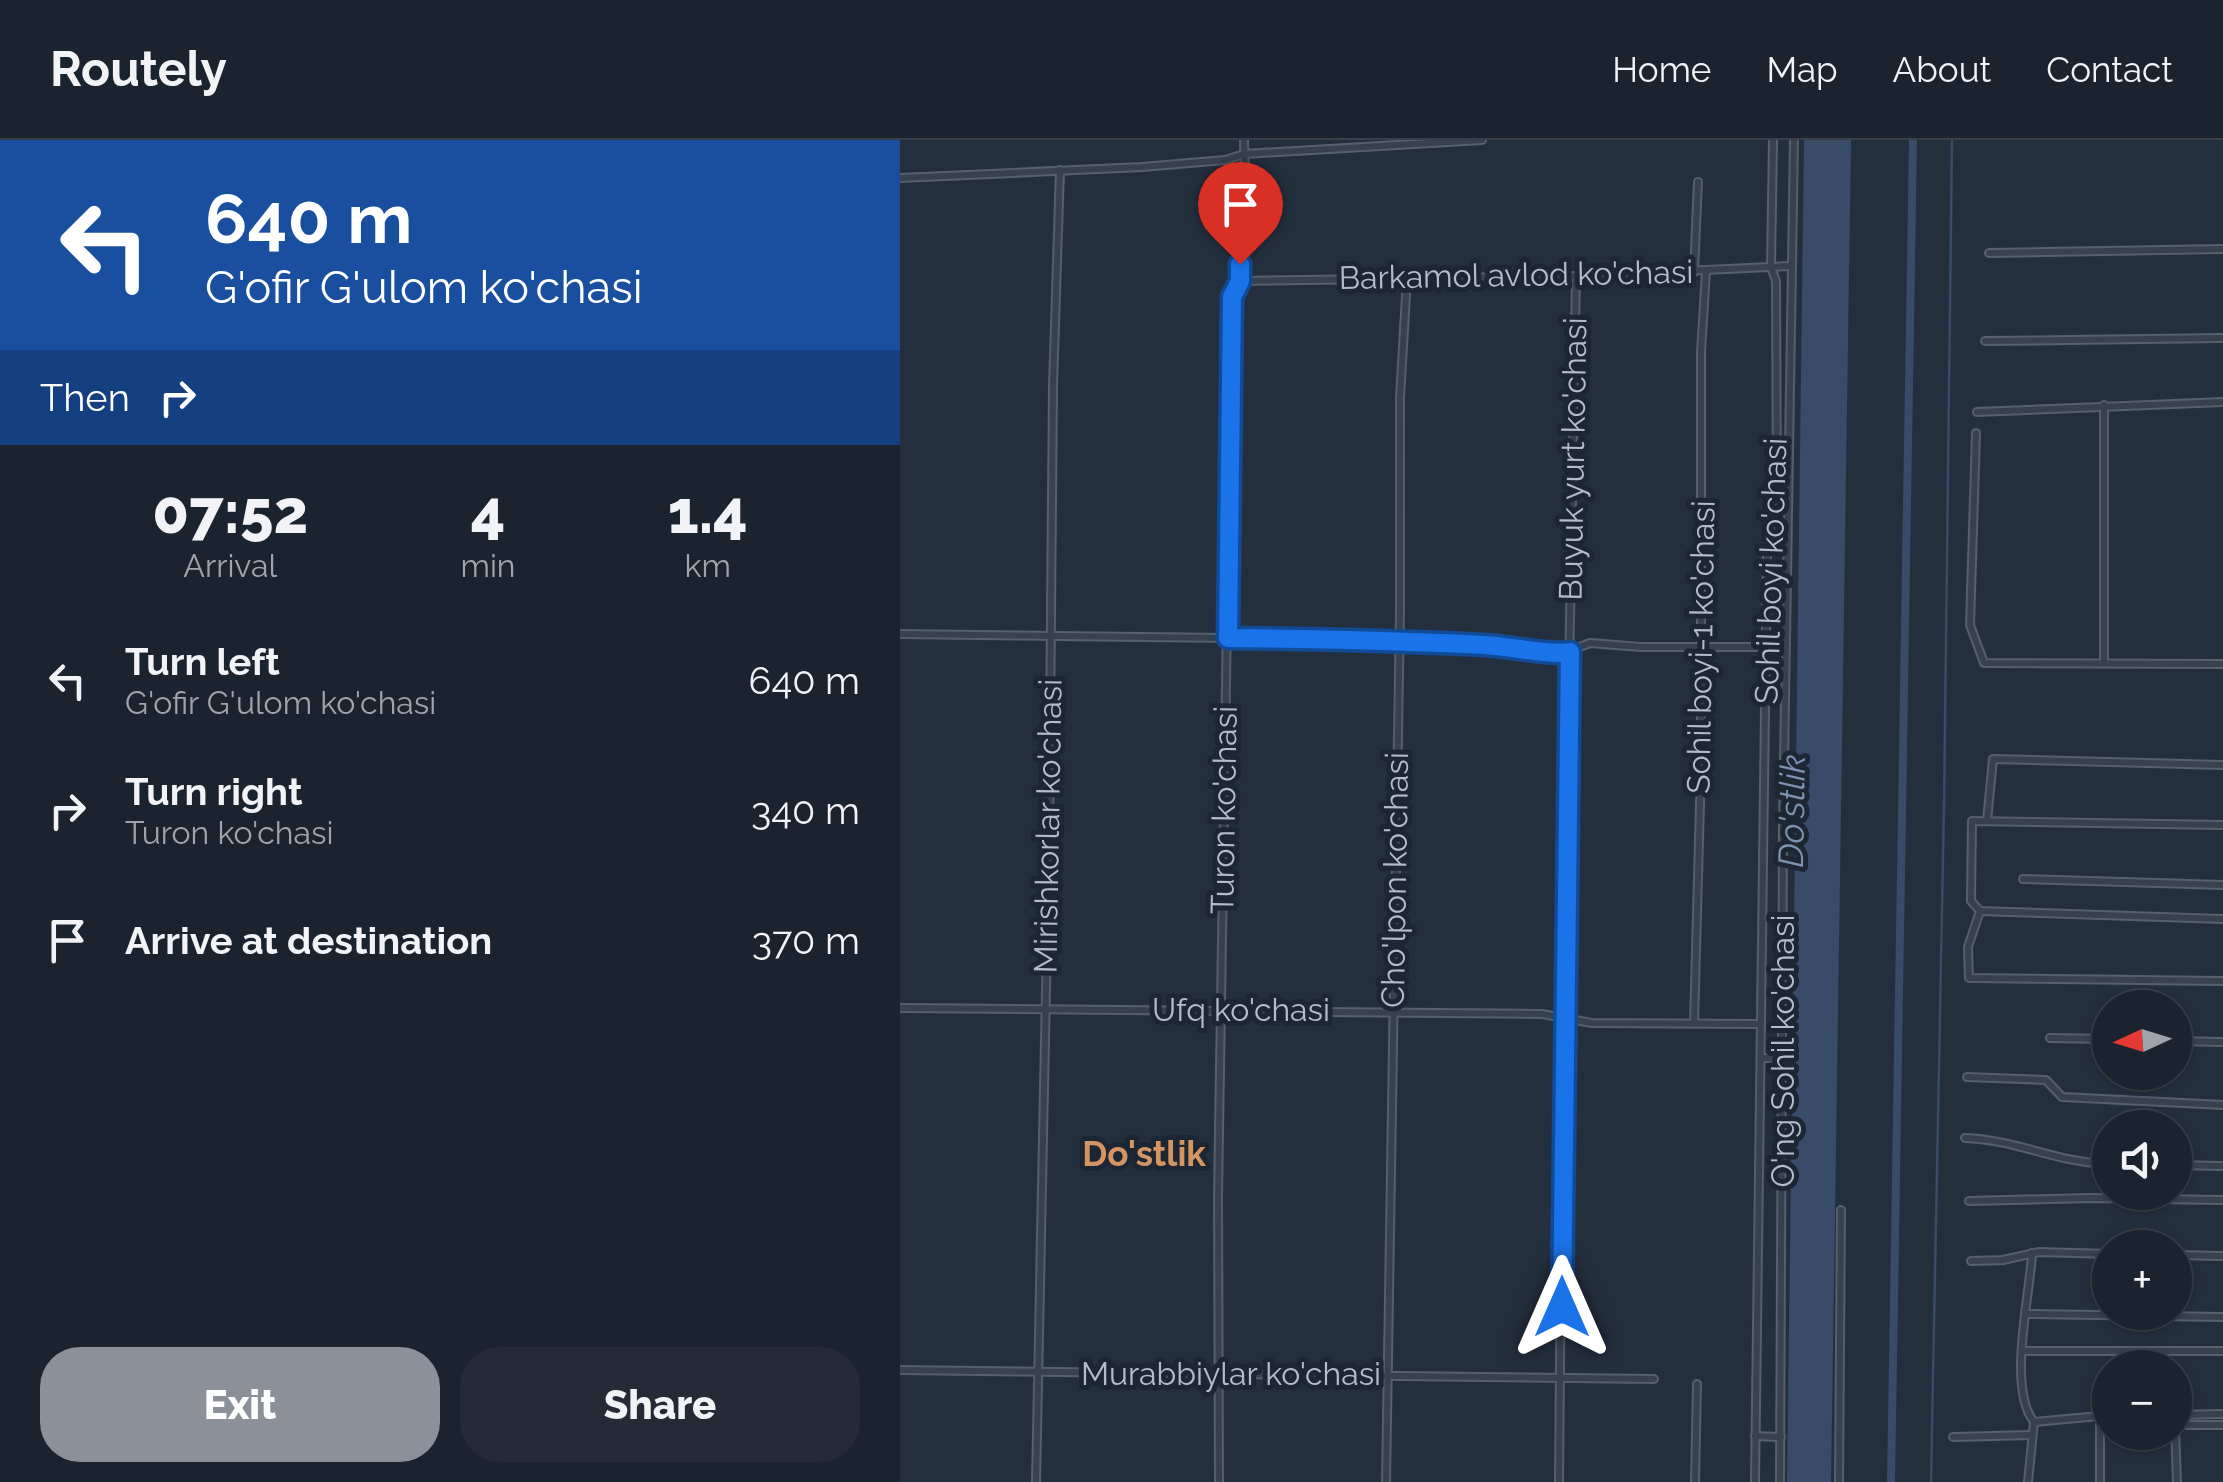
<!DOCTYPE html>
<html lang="en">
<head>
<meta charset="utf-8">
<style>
	:root { --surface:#1b232e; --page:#242b36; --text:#f1f3f6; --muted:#a0a4aa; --line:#39404a; --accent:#8c9099 }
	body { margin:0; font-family:Raleway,sans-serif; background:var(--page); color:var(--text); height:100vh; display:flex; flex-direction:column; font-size:38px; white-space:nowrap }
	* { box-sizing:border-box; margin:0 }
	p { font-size:32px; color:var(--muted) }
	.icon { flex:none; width:55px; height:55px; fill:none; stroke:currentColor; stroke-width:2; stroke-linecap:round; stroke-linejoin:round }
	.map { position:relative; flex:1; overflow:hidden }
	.sheet { display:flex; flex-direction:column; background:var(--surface); width:900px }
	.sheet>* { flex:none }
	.top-card { background:#1a4fa0; color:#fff; overflow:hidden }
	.needle { width:65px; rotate:266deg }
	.buttons { position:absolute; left:1192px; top:850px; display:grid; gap:20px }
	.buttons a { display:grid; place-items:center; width:100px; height:100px; border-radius:50%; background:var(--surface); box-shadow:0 2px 8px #0004,0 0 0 2px var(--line); font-size:50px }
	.pin { position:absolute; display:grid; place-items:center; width:85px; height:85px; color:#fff; margin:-102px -42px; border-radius:50% 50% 50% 0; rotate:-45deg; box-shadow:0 0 10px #0007 }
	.pin .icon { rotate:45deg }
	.me { position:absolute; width:110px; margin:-55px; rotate:0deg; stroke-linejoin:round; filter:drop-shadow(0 0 8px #0008) }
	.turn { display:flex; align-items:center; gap:35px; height:210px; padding:0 40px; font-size:45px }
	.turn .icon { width:130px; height:130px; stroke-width:2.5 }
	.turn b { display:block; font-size:70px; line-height:85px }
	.then { display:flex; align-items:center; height:95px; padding:0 40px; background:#0003; gap:20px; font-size:38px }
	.eta { display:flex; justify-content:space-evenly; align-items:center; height:170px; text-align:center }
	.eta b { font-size:60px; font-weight:800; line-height:70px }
	.button { display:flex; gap:20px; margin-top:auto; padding:20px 40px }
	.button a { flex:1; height:115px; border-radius:40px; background:var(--accent); color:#fff; font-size:40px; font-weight:800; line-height:115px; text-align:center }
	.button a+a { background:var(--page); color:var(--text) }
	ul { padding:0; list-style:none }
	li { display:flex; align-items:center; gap:30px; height:130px; padding:0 40px }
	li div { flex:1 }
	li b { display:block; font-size:38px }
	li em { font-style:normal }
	header { display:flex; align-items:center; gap:60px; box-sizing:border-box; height:140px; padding:0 50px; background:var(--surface); border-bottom:2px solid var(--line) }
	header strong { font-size:48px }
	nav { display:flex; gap:55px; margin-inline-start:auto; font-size:35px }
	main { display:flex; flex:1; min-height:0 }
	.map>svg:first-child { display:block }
</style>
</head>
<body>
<header>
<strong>Routely</strong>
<nav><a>Home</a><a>Map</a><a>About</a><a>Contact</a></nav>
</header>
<main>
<section class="sheet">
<div class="top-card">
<div class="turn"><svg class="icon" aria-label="left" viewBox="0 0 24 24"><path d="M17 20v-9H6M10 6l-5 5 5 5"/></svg><div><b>640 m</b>G'ofir G'ulom ko'chasi</div></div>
<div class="then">Then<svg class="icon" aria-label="right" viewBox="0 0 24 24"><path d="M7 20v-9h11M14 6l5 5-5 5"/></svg></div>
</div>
<div class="eta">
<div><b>07:52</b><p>Arrival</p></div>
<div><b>4</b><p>min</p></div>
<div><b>1.4</b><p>km</p></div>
</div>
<ul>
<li><svg class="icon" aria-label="left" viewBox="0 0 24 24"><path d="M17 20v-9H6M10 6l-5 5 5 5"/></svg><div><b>Turn left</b><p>G'ofir G'ulom ko'chasi</p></div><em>640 m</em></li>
<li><svg class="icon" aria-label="right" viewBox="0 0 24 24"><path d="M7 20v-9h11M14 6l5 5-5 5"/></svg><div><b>Turn right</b><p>Turon ko'chasi</p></div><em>340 m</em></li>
<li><svg class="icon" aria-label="arrive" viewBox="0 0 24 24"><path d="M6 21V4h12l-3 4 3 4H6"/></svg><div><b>Arrive at destination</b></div><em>370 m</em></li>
</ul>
<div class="button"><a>Exit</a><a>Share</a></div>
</section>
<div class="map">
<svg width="1323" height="1342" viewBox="0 0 1323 1342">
	<rect width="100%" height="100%" fill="#242f3e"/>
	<polygon fill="#394c67" points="904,0 951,0 931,1342 887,1342"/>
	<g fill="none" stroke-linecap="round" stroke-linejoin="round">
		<polyline stroke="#394c67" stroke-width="2.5" points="1031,1342 1044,666 1052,0"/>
		<polyline stroke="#394c67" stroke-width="8" points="991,1342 1013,0"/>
		<defs>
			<g id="street">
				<polyline points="0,38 242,27 325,20 344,14 582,0"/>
				<polyline points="1089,113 1323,109"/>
				<polyline points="794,132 798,42"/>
				<polyline points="340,141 676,136 891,126"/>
				<polyline points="1085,201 1323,198"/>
				<polyline points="1077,272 1323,262"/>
				<polyline points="1076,293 1070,485 1084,523 1323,524"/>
				<polyline points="0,494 497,500 629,508 658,515 690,503 741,507 866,507"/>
				<polyline points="1204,522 1204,265"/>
				<polyline points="1087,681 1093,619 1323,625"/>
				<polyline points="1323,685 1072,681 1071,761 1080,771 1068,807 1069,838 1323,841"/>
				<polyline points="1123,739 1323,745"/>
				<polyline points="1080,771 1323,779"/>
				<polyline points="0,868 642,874 692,883 861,884"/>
				<polyline points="794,883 801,628 801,212 806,131"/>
				<polyline points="1150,898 1210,899"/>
				<polyline points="1275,901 1323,902"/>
				<polyline points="861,918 883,918"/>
				<polyline points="1067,937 1146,940 1162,957 1323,965"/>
				<path d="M1065 998C1119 1000 1156 1023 1210 1024"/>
				<polyline points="1275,1025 1323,1026"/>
				<polyline points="1069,1061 1189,1058 1323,1060"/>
				<polyline points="1275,1115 1323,1116"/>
				<polyline points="1071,1121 1103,1120 1139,1112 1210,1114"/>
				<polyline points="1127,1174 1323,1177"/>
				<polyline points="1123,1211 1323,1211"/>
				<polyline points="0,1230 754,1239"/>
				<polyline points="1275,1275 1323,1274"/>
				<polyline points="1134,1282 1210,1275"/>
				<polyline points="1275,1285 1323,1285"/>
				<polyline points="1275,1288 1277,1342"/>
				<polyline points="855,1296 881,1297"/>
				<polyline points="1053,1297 1132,1295"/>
				<polyline points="136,1342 149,703 153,246 160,30"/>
				<path d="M319 1342 318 1057 332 157C350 121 345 42 344 0"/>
				<polyline points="486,1342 500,470 500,258 507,138"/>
				<polyline points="659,1342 663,877 676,136"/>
				<polyline points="795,1342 797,1244"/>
				<polyline points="855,1342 867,414 870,386 877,369 876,141 871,127 873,0"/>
				<polyline points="880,1342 883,685 894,0"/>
				<polyline points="939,1342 941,1070"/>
				<path d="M1128 1342 1134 1282C1107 1248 1130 1156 1132 1113"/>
				<polyline points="1200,1342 1200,1276"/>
			</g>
		</defs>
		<use href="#street" stroke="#565f6c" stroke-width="10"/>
		<use href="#street" stroke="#38414e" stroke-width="6"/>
	</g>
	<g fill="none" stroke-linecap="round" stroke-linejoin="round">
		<defs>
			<path id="route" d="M340 124V141L332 157 328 498C414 499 499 501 585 505 607 506 653 516 670 512L662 1167"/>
		</defs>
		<use href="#route" stroke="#114b97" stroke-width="25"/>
		<use href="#route" stroke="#1a73e8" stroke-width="18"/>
	</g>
	<g text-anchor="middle" stroke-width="10" stroke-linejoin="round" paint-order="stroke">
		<g font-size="32" fill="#b4bcc9" stroke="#1d2633">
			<text transform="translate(616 135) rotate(-1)" y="11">Barkamol avlod ko'chasi</text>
			<text transform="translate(673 319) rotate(-89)" y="11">Buyuk yurt ko'chasi</text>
			<text transform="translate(871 431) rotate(-88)" y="11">Sohil boyi ko'chasi</text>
			<text transform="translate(801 507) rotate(-89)" y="11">Sohil boyi-1 ko'chasi</text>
			<text transform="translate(324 670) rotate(-89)" y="11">Turon ko'chasi</text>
			<text transform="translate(148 686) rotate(-89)" y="11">Mirishkorlar ko'chasi</text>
			<text transform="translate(495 740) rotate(-89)" y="11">Cho'lpon ko'chasi</text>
			<text x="341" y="881">Ufq ko'chasi</text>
			<text transform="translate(883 911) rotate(-90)" y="11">O'ng Sohil ko'chasi</text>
			<text x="331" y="1245">Murabbiylar ko'chasi</text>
		</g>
		<g font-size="35" font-style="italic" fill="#7c92b1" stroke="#1d2633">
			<text transform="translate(892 671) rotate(-89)" y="12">Do'stlik</text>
		</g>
		<g font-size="35" font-weight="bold" fill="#d59563" stroke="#1d2633">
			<text x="244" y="1026">Do'stlik</text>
		</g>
	</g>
</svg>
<div class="buttons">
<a><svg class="needle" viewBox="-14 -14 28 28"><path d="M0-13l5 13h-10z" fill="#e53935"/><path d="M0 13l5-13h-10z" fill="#a0a4aa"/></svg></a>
<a><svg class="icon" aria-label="sound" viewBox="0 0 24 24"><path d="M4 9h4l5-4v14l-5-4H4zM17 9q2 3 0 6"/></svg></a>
<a>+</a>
<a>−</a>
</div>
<div class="pin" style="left:340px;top:124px;background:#d93025"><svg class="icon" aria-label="arrive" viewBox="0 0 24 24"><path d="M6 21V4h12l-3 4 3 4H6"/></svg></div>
<svg class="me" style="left:662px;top:1167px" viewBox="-20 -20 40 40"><path d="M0-17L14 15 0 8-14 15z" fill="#1a73e8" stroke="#fff" stroke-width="4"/></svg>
</div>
</main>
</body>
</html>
